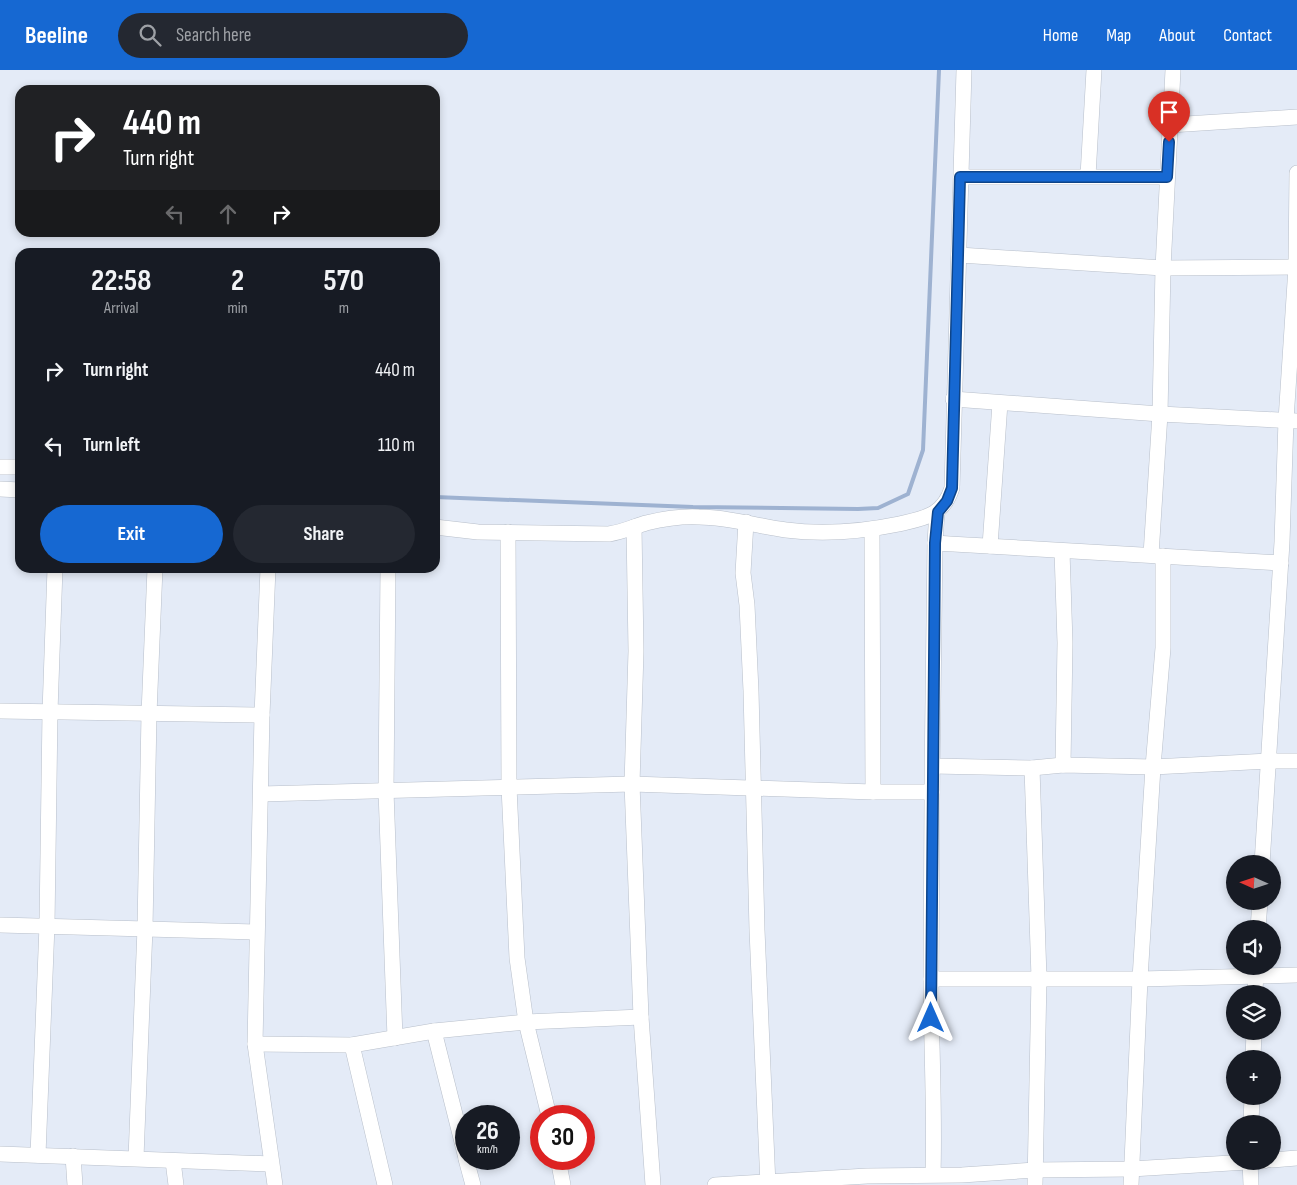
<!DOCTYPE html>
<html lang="en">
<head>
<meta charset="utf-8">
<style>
	:root { --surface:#171b24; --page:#242831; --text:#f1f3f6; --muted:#9ea1a6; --accent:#1668d2 }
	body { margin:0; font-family:"Sofia Sans Condensed",sans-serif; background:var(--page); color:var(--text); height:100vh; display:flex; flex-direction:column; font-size:19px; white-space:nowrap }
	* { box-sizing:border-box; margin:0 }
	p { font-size:16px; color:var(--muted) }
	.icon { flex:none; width:28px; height:28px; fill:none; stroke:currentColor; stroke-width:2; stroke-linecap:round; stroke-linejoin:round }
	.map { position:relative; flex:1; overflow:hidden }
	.panel { position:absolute; left:15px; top:178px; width:425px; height:325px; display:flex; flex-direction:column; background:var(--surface); border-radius:15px; box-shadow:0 2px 8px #0003 }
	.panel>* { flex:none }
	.banner { position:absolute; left:15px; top:15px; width:425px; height:152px; border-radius:15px; box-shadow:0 2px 8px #0003; background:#202124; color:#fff; overflow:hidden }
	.needle { width:32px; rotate:273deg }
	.buttons { position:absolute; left:1226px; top:785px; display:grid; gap:10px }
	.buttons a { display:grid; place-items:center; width:55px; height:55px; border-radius:50%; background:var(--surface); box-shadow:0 2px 8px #0003; font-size:25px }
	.speed { position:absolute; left:455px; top:1035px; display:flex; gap:10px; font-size:25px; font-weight:700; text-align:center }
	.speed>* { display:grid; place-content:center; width:65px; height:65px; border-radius:50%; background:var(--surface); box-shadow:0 2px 8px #0003; line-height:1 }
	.speed small { font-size:12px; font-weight:400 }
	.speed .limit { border:8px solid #d22; background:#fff; color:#111 }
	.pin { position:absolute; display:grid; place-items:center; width:42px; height:42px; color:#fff; margin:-51px -21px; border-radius:50% 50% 50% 0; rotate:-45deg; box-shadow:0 0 5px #0007 }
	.pin .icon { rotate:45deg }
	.me { position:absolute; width:55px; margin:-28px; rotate:0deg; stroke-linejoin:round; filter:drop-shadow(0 0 4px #0008) }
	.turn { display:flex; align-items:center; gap:18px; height:105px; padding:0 25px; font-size:22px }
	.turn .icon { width:65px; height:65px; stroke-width:2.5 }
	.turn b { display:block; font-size:35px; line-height:42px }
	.lanes { display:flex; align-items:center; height:48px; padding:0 25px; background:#0003; justify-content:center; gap:25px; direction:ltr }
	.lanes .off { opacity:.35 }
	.eta { display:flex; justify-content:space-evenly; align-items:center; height:85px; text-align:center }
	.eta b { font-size:30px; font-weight:700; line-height:35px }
	.action { display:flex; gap:10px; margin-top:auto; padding:10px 25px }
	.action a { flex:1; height:58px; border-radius:30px; background:var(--accent); color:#fff; font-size:20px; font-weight:700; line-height:58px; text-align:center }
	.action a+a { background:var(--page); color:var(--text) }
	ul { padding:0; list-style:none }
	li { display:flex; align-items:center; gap:15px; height:75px; padding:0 25px }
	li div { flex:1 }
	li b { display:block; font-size:19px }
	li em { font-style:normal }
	header { display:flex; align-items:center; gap:30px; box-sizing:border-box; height:70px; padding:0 25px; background:var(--accent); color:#fff }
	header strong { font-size:24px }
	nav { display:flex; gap:28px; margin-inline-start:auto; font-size:18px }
	.search { width:350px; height:45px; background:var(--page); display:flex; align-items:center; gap:12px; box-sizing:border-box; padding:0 18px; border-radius:28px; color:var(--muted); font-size:19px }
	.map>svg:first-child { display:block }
</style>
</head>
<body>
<header>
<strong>Beeline</strong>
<div class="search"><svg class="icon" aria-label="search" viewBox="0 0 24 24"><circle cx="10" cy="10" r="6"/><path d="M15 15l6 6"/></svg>Search here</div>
<nav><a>Home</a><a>Map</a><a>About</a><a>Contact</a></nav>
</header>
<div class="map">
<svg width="1297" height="1115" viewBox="0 0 1297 1115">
	<rect width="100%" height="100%" fill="#e4ebf7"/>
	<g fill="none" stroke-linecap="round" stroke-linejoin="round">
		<polyline stroke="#9eb2d1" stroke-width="4" points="435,427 693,437 858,439 878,438 908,424 923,380 939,0"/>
		<defs>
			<g id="minor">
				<polyline points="1170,55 1297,47"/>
				<polyline points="1088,106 1094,0"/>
				<polyline points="961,107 1167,107"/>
				<polyline points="959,185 1163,198 1297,197"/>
				<polyline points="953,329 1160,344 1297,351"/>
				<polyline points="0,397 20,397"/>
				<polyline points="0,419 20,420"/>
				<polyline points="746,452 743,503 747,535 751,621 757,860 768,1115"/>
				<path d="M435 457 478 462 609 464C622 462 633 457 646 453 663 449 682 446 699 447 729 447 756 456 786 460 825 465 860 462 899 454 925 448 943 446 952 418L964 0"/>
				<polyline points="634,457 636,581 632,714 641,947 653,1115"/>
				<polyline points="872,459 873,722"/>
				<polyline points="508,462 509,717 517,888 526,952 549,1046"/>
				<path d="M935 473C1050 480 1165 486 1281 493"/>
				<polyline points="990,476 1000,333"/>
				<polyline points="1062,481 1065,573 1063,695"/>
				<polyline points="1151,485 1160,344 1163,198 1173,0"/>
				<polyline points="268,498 262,645 255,974 275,1115"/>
				<polyline points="388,498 386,721 395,968"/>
				<polyline points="0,641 262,645"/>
				<polyline points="933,696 1032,698 1063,695 1153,697 1269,691 1297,691"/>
				<polyline points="1032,698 1039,908 1035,1115"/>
				<polyline points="261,724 632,714 873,722 932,722"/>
				<polyline points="1262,794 1282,472 1286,350 1296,197 1297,103"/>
				<polyline points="0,855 256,862"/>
				<polyline points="1258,859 1260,831"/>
				<polyline points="931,909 1140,909 1297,905"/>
				<polyline points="1255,924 1256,896"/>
				<polyline points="434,961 466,1088"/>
				<polyline points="255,974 352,975 434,961 526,952 641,947"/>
				<polyline points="352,975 385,1115"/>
				<polyline points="1253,989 1254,961"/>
				<polyline points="1251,1054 1252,1026"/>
				<polyline points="0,1084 271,1094"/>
				<polyline points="38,1085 47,855 50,642 55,498"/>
				<polyline points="73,1086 75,1115"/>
				<polyline points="136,1088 145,858 149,644 155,498"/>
				<polyline points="466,1089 473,1115"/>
				<polyline points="558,1089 563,1115"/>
				<polyline points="1272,1090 1297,1088"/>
				<polyline points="173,1091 176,1115"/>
				<polyline points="1250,1091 1251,1115"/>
				<path d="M933 1104C935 1039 931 973 931 907 931 762 933 618 935 473L937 441"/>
				<polyline points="715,1115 867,1106 962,1105 1035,1100 1131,1099 1264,1091"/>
				<polyline points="1131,1115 1140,909 1153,697 1163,578 1163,486"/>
			</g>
		</defs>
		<use href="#minor" stroke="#b8bfca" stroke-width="16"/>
		<use href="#minor" stroke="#fff" stroke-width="15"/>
	</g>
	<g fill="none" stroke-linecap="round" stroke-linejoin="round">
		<defs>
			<polyline id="route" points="931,948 935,473 938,442 947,431 952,418 960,107 1167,107 1169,72"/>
		</defs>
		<use href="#route" stroke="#0e4488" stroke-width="12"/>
		<use href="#route" stroke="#1668d2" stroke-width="9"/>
	</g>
</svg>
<div class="buttons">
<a><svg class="needle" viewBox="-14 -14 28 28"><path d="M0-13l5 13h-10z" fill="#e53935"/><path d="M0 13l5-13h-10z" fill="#9ea1a6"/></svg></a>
<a><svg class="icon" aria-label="sound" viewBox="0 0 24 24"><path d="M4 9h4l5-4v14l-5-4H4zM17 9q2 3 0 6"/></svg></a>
<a><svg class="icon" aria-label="layers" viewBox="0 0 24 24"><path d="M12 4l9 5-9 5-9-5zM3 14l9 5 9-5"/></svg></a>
<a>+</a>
<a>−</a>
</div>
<div class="speed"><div>26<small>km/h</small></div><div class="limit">30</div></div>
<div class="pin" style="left:1169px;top:72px;background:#d93025"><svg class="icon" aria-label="arrive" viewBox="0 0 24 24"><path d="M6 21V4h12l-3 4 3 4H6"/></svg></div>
<svg class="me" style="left:931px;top:948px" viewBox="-20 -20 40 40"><path d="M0-17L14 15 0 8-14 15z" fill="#1668d2" stroke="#fff" stroke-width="4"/></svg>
<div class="banner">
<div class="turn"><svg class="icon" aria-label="right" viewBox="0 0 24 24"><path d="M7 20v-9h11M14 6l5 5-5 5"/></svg><div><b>440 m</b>Turn right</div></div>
<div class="lanes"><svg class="icon off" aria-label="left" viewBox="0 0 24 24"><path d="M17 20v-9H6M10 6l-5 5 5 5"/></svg><svg class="icon off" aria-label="ahead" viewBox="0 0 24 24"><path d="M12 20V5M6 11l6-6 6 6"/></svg><svg class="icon" aria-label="right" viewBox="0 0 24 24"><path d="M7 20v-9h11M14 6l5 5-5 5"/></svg></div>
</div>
<section class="panel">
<div class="eta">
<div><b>22:58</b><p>Arrival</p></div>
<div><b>2</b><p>min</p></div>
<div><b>570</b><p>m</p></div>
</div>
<ul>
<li><svg class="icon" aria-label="right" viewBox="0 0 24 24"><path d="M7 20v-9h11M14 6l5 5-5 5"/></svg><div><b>Turn right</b></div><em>440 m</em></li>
<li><svg class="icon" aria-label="left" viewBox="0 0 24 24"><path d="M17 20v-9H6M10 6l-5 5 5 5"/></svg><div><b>Turn left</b></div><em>110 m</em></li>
</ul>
<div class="action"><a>Exit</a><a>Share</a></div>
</section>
</div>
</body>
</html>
